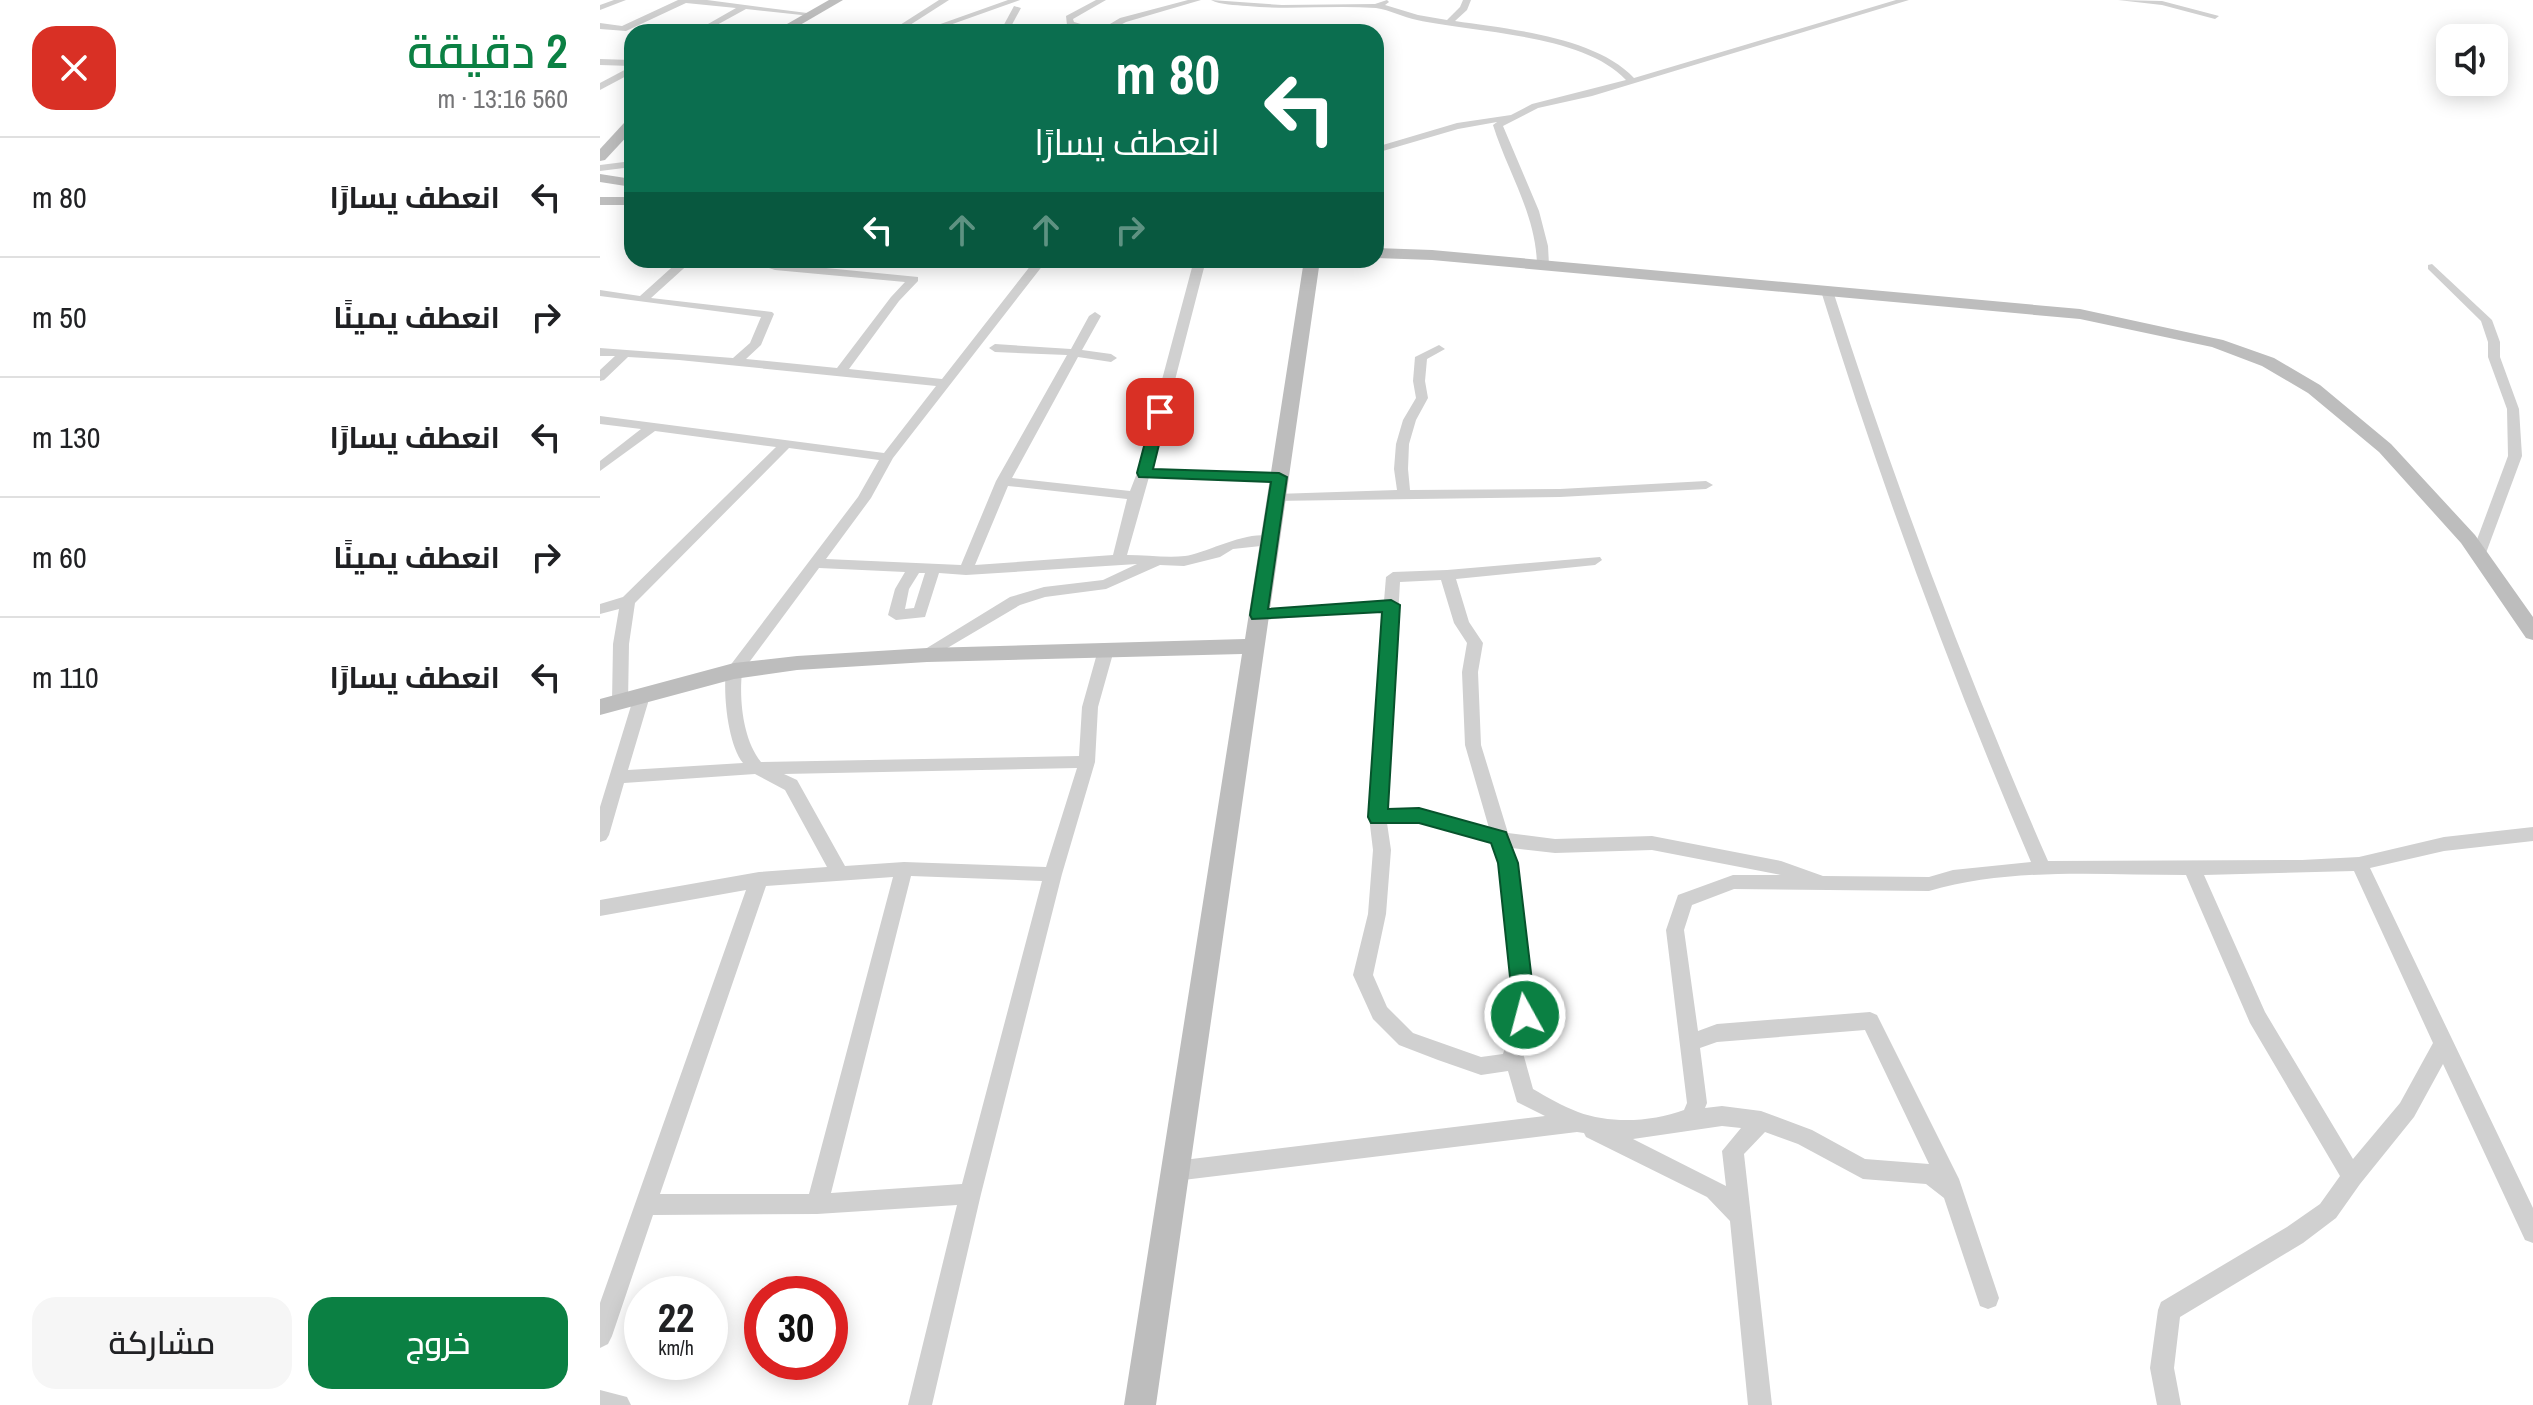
<!DOCTYPE html>
<html lang="ar">
<head>
<meta charset="utf-8">
<style>
	:root { --surface:#fff; --page:#f6f6f6; --text:#202124; --muted:#757577; --line:#e0e0e0; --accent:#0b8043 }
	body { margin:0; font-family:"Archivo Narrow",Cairo,sans-serif; background:var(--page); color:var(--text); direction:rtl; height:100vh; display:flex; flex-direction:column; font-size:30px; white-space:nowrap }
	* { box-sizing:border-box; margin:0 }
	p { font-size:26px; color:var(--muted) }
	.icon { flex:none; width:44px; height:44px; fill:none; stroke:currentColor; stroke-width:2; stroke-linecap:round; stroke-linejoin:round }
	.map { position:relative; flex:1; overflow:hidden; direction:ltr }
	.details { display:flex; flex-direction:column; background:var(--surface); width:600px }
	.details>* { flex:none }
	.hud { position:absolute; left:24px; top:24px; width:760px; height:244px; border-radius:24px; box-shadow:0 4px 20px #0003; direction:rtl; background:#0b6e4f; color:#fff; overflow:hidden }
	.buttons { position:absolute; left:1836px; top:24px; display:grid; gap:16px }
	.buttons a { display:grid; place-items:center; width:72px; height:72px; border-radius:16px; background:var(--surface); box-shadow:0 4px 20px #0003; font-size:40px }
	.speed { position:absolute; left:24px; top:1276px; display:flex; gap:16px; font-size:40px; font-weight:700; text-align:center }
	.speed>* { display:grid; place-content:center; width:104px; height:104px; border-radius:50%; background:var(--surface); box-shadow:0 4px 20px #0003; line-height:1 }
	.speed small { font-size:20px; font-weight:400 }
	.speed .limit { border:12px solid #d22; background:#fff; color:#111 }
	.pin { position:absolute; display:grid; place-items:center; width:68px; height:68px; color:#fff; margin:-34px; border-radius:16px; box-shadow:0 4px 12px #0006 }
	.me { position:absolute; width:88px; margin:-44px; rotate:353deg; stroke-linejoin:round; filter:drop-shadow(0 0 6px #0008) }
	.turn { display:flex; align-items:center; gap:28px; height:168px; padding:0 32px; font-size:36px }
	.turn .icon { width:104px; height:104px; stroke-width:2.5 }
	.turn b { display:block; font-size:56px; line-height:68px }
	.lanes { display:flex; align-items:center; height:76px; padding:0 32px; background:#0003; justify-content:center; gap:40px; direction:ltr }
	.lanes .off { opacity:.35 }
	.round { display:grid; place-items:center; flex:none; width:84px; height:84px; border-radius:24px; background:var(--page) }
	.headline { display:flex; align-items:center; justify-content:space-between; height:136px; padding:0 32px }
	h1 { font-size:48px; font-weight:600; line-height:60px; color:var(--accent) }
	.button { display:flex; gap:16px; margin-top:auto; padding:16px 32px }
	.button a { flex:1; height:92px; border-radius:24px; background:var(--accent); color:#fff; font-size:32px; font-weight:600; line-height:92px; text-align:center }
	.button a+a { background:var(--page); color:var(--text) }
	ul { padding:0; list-style:none }
	li { display:flex; align-items:center; gap:24px; height:120px; padding:0 32px; border-top:2px solid var(--line) }
	li div { flex:1 }
	li b { display:block; font-size:30px }
	li em { font-style:normal }
	main { display:flex; flex:1; min-height:0 }
	.map>svg:first-child { display:block }
</style>
</head>
<body>
<main>
<div class="map">
<svg width="1933" height="1405" viewBox="0 0 1933 1405">
	<rect width="100%" height="100%" fill="#fff"/>
	<g fill="none" stroke-linecap="round" stroke-linejoin="round">
		<g fill="#d0d0d0" fill-rule="evenodd">
			<polygon points="14,0 26,0 0,10 0,5"/>
			<polygon points="78,0 107,0 215,14 211,16 146,9 104,32 94,32 136,8 86,3 26,31 0,29 0,23 22,26"/>
			<polygon points="339,0 349,0 299,32 289,32"/>
			<polygon points="408,0 420,0 330,32 318,32"/>
			<polygon points="496,0 506,0 473,19 474,22 491,27 505,27 520,18 588,0 601,0 526,22 507,32 488,32 467,25 466,16"/>
			<path d="M611 0 682 5 775 4 787 0 789 2 785 5 818 15 847 20 860 7 863 0H871L867 10 855 21C909 29 996 37 1034 78L1296 0H1309L992 96 938 108 903 126 939 211 948 246 949 265 943 268 937 265C936 214 908 173 893 125L897 122 858 129 776 153V147L857 123 911 115 932 104 1026 80C984 34 876 33 817 20 803 17 790 10 776 8 733 5 690 10 647 6 635 5 621 5 611 0Z"/>
			<polygon points="1518,0 1562,1 1619,16 1615,19 1562,5"/>
			<polygon points="414,6 421,8 408,32 400,32"/>
			<polygon points="0,59 32,60 32,66 0,65"/>
			<polygon points="32,66 32,73 0,90 0,83"/>
			<polygon points="32,161 32,167 0,171 0,165"/>
			<path d="M80 260H93L51 298 172 312 174 314 161 345 146 359 237 368 291 297 305 282 175 270 144 260 318 277V281L299 301 249 369 342 379 435 260H447L293 458 271 498 226 559 361 565 396 481 467 355 395 352 389 348 395 344 471 349 489 316 495 312 501 316 482 350 511 354 517 358 511 362 478 357 412 478 530 491 537 473 594 260H606L552 469 679 473 686 477 679 481 549 477 527 555C546 555 567 558 585 556 608 553 658 524 677 540L670 545 633 549 620 557 584 566 560 565 506 589 445 597 420 605 327 660 319 655 322 651 410 597 444 587 503 580 537 564 366 575 339 573 325 617 296 620 288 615 295 589 305 572 219 568 142 672C139 700 143 740 161 762L479 756 482 707 498 650 506 645 514 650 498 707 495 762 462 874 381 1194 332 1405H308L357 1205 217 1214 53 1215 12 1336 8 1344 0 1348V1303L146 890 0 916V900L159 872 227 867 185 790 155 774 24 783 9 835 6 840 0 842V807L34 696 42 690 50 696 28 770 143 763C128 744 123 695 126 671L258 497 279 460 189 448 35 603 29 644 28 702 20 708 12 702 13 644 19 609 0 614V604L23 597 176 447 55 431 0 471V461L41 429 0 424V416L284 453 336 386 79 360 28 357 4 380 0 381V370L15 356H0V348L133 358 150 343 161 317 0 296V290L40 296ZM408 486 527 499 513 555 375 565ZM319 573H325L314 608 305 609 309 589ZM477 768 446 867 304 862 245 866 197 780 184 774ZM311 876 442 881 362 1184 231 1193ZM293 877 209 1194H60L166 886Z"/>
			<polygon points="1832,264 1892,320 1900,342 1900,357 1919,409 1922,456 1886,553 1879,558 1872,553 1908,456 1907,409 1888,357 1888,342 1881,321 1828,269 1828,265"/>
			<path d="M1227 288 1233 291C1295 485 1366 674 1448 861L1702 860 1759 857 1844 837 1933 827V841L1844 851 1770 868 1933 1208V1243L1925 1240 1843 1064 1814 1117 1760 1184 1736 1218 1703 1243 1580 1317 1574 1368 1581 1405H1557L1550 1368 1558 1310 1561 1302 1687 1227 1720 1204 1740 1176 1650 1023 1586 875C1502 875 1411 867 1329 891L1134 889 1092 905 1084 930 1098 1031 1117 1024 1270 1012 1277 1015 1359 1179 1399 1298 1396 1306 1388 1309 1380 1306 1344 1198 1326 1184 1263 1179 1198 1144 1165 1132 1144 1154 1172 1405H1148L1130 1221 1107 1197 986 1137 984 1133 977 1132 575 1181 567 1178 564 1171 567 1164 575 1161 945 1116 917 1102 908 1071 881 1075 838 1060 799 1045 773 1019 753 975 768 914 773 850 769 817 783 611 658 620 650 615 653 611 784 601 786 577 793 572 847 570 1000 557 1002 560 995 565 856 579 869 622 883 643 878 672 881 745 908 833 955 839 1052 836 1181 861 1223 876 1329 877 1353 870 1431 862C1351 675 1281 485 1221 291ZM841 580 854 623 867 643 862 672 865 745 889 828 819 809 787 810 800 582ZM787 823H819L893 843 899 863 915 1015 903 1054 881 1057 813 1033 787 1007 773 975 786 914 791 850ZM912 848 955 853 1052 850 1181 875H1133L1078 895 1066 930 1087 1103 1084 1110C1052 1122 1010 1124 978 1112 962 1106 947 1097 933 1089L923 1053 935 1015 917 863ZM1754 871 1833 1043 1800 1103 1753 1159 1665 1012 1604 875ZM1265 1030 1329 1164 1265 1159 1212 1130 1161 1111 1122 1106 1105 1108 1107 1103 1100 1048 1117 1042ZM1122 1126 1141 1128 1122 1151 1126 1186 1033 1139Z"/>
			<polygon points="839,345 845,349 827,359 825,381 828,398 816,420 809,444 808,469 810,490 960,489 1106,481 1113,485 1106,489 960,497 671,501 669,498 671,495 676,494 797,490 794,469 796,444 803,420 816,398 813,381 815,357"/>
			<polygon points="0,1390 27,1397 31,1405 0,1405"/>
		</g>
		<g fill="#bdbdbd" fill-rule="evenodd">
			<polygon points="229,0 243,0 188,32 173,32"/>
			<polygon points="24,123 32,123 32,131 5,160 0,161 0,149"/>
			<polygon points="0,174 32,179 32,187 0,182"/>
			<rect x="0" y="197" width="32" height="8"/>
			<polygon points="776,248 832,250 1480,309 1623,340 1674,358 1720,385 1791,444 1875,535 1933,617 1933,640 1926,638 1861,543 1779,452 1708,393 1662,366 1612,347 1480,319 832,260 776,258"/>
			<polygon points="704,260 720,260 556,1405 524,1405 642,654 327,662 197,670 134,679 0,715 0,699 134,663 197,656 327,648 645,639"/>
		</g>
	</g>
	<polygon fill="#0b8043" stroke="#07532c" stroke-width="2" points="560,408 567,412 553,469 679,473 687,477 668,609 791,600 800,605 788,809 819,808 906,832 918,863 936,1015 933,1022 925,1025 917,1022 914,1015 898,863 891,843 819,823 771,823 768,817 782,612 652,619 650,615 671,482 539,477 537,473 553,412"/>
</svg>
<div class="buttons">
<a><svg class="icon" aria-label="sound" viewBox="0 0 24 24"><path d="M4 9h4l5-4v14l-5-4H4zM17 9q2 3 0 6"/></svg></a>
</div>
<div class="speed"><div>22<small>km/h</small></div><div class="limit">30</div></div>
<div class="pin" style="left:560px;top:412px;background:#d93025"><svg class="icon" aria-label="arrive" viewBox="0 0 24 24"><path d="M6 21V4h12l-3 4 3 4H6"/></svg></div>
<svg class="me" style="left:925px;top:1015px" viewBox="-20 -20 40 40"><circle r="17" fill="#0b8043" stroke="#fff" stroke-width="3"/><path d="M0-11L8 9 0 5-8 9z" fill="#fff"/></svg>
<div class="hud">
<div class="turn"><svg class="icon" aria-label="left" viewBox="0 0 24 24"><path d="M17 20v-9H6M10 6l-5 5 5 5"/></svg><div><b>80 m</b>انعطف يسارًا</div></div>
<div class="lanes"><svg class="icon" aria-label="left" viewBox="0 0 24 24"><path d="M17 20v-9H6M10 6l-5 5 5 5"/></svg><svg class="icon off" aria-label="ahead" viewBox="0 0 24 24"><path d="M12 20V5M6 11l6-6 6 6"/></svg><svg class="icon off" aria-label="ahead" viewBox="0 0 24 24"><path d="M12 20V5M6 11l6-6 6 6"/></svg><svg class="icon off" aria-label="right" viewBox="0 0 24 24"><path d="M7 20v-9h11M14 6l5 5-5 5"/></svg></div>
</div>
</div>
<section class="details">
<div class="headline"><div><h1>2 دقيقة</h1><p>560 m · 13:16</p></div><a class="round" style="background:#d93025;color:#fff"><svg class="icon" aria-label="close" viewBox="0 0 24 24"><path d="M6 6l12 12M18 6L6 18"/></svg></a></div>
<ul>
<li><svg class="icon" aria-label="left" viewBox="0 0 24 24"><path d="M17 20v-9H6M10 6l-5 5 5 5"/></svg><div><b>انعطف يسارًا</b></div><em>80 m</em></li>
<li><svg class="icon" aria-label="right" viewBox="0 0 24 24"><path d="M7 20v-9h11M14 6l5 5-5 5"/></svg><div><b>انعطف يمينًا</b></div><em>50 m</em></li>
<li><svg class="icon" aria-label="left" viewBox="0 0 24 24"><path d="M17 20v-9H6M10 6l-5 5 5 5"/></svg><div><b>انعطف يسارًا</b></div><em>130 m</em></li>
<li><svg class="icon" aria-label="right" viewBox="0 0 24 24"><path d="M7 20v-9h11M14 6l5 5-5 5"/></svg><div><b>انعطف يمينًا</b></div><em>60 m</em></li>
<li><svg class="icon" aria-label="left" viewBox="0 0 24 24"><path d="M17 20v-9H6M10 6l-5 5 5 5"/></svg><div><b>انعطف يسارًا</b></div><em>110 m</em></li>
</ul>
<div class="button"><a>خروج</a><a>مشاركة</a></div>
</section>
</main>
</body>
</html>
